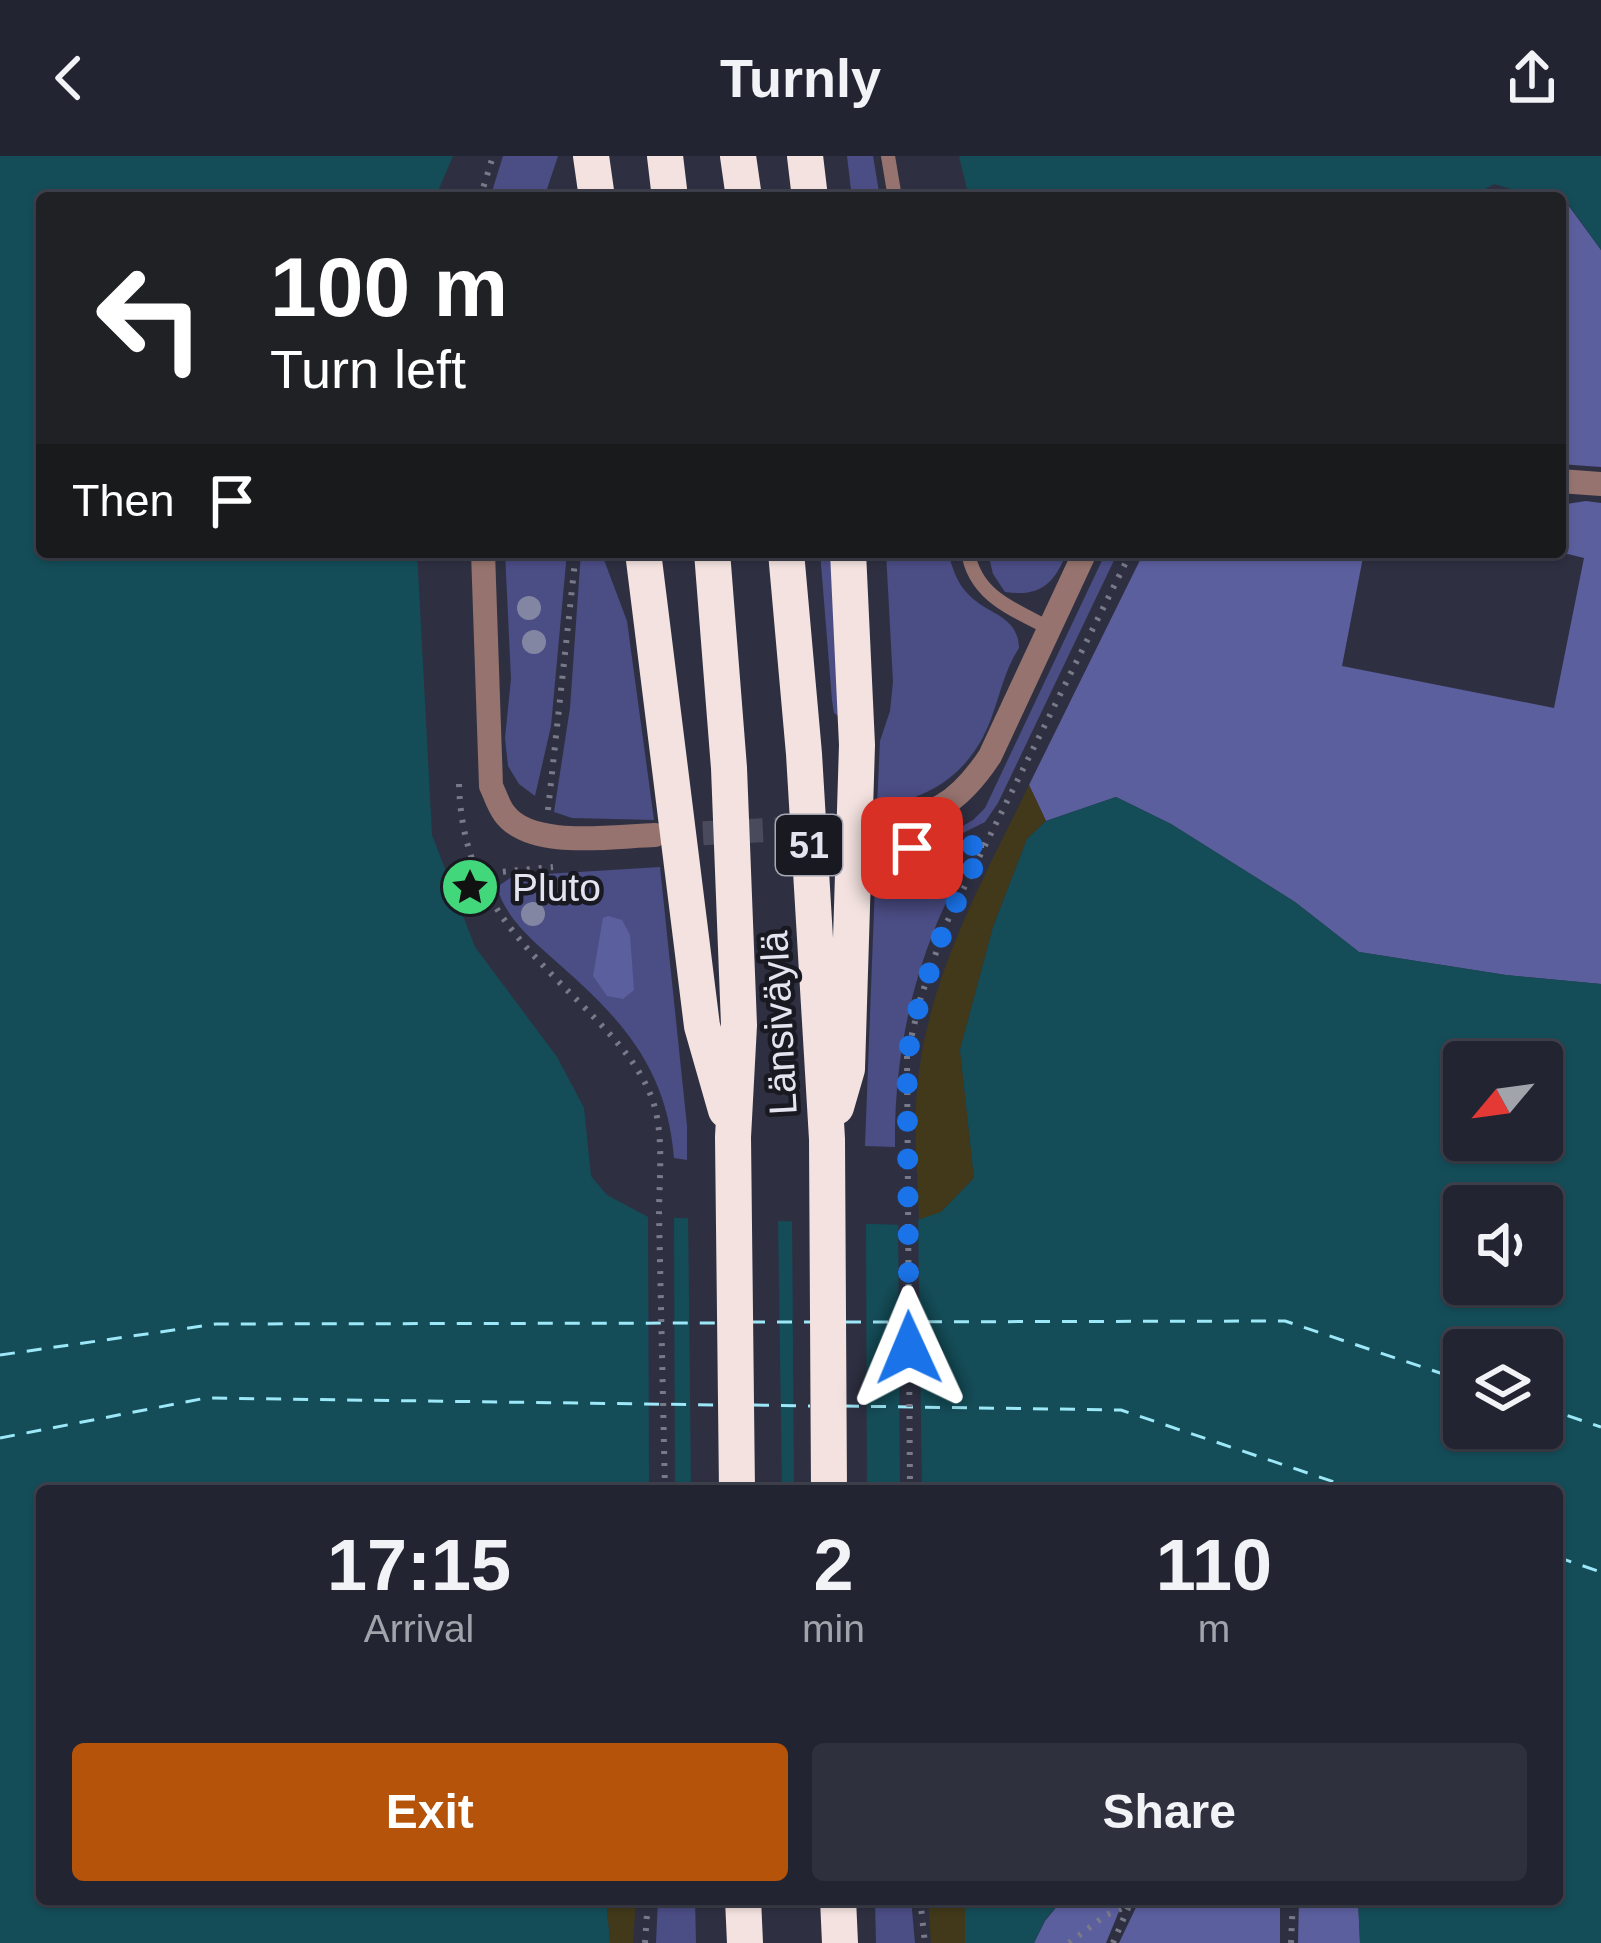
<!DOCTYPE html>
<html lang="en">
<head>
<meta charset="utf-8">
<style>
	:root { --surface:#222432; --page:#2e303e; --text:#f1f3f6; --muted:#a2a4ac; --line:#3f414d; --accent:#b45309 }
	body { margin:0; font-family:Helvetica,sans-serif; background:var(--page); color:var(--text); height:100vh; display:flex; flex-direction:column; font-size:45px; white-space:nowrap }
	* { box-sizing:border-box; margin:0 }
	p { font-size:39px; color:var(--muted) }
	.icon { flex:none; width:66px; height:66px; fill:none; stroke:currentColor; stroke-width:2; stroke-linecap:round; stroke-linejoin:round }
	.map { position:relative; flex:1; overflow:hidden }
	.side { position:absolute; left:36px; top:1329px; width:1527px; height:420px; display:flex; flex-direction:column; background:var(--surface); border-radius:12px; box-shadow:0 3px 9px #0004,0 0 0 3px var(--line) }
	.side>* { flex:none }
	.guide { position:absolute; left:36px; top:36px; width:1530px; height:366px; border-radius:12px; box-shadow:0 3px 9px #0004,0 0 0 3px var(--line); background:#202124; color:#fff; overflow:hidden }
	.needle { width:78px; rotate:241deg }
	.controls { position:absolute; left:1443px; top:885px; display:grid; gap:24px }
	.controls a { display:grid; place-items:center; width:120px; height:120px; border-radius:12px; background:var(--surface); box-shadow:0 3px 9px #0004,0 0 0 3px var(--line); font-size:60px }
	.pin { position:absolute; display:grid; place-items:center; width:102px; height:102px; color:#fff; margin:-51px; border-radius:24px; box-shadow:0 6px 18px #0006 }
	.me { position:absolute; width:132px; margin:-66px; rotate:359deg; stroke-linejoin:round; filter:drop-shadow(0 0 9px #0008) }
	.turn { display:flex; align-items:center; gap:42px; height:252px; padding:0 36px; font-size:54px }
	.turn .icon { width:156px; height:156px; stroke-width:2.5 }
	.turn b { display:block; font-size:84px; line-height:102px }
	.then { display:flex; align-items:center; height:114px; padding:0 36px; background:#0003; gap:24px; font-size:45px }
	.eta { display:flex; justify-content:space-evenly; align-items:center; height:204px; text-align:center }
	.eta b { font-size:72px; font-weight:700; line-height:84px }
	.button { display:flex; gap:24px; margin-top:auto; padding:24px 36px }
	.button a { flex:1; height:138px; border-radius:12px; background:var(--accent); color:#fff; font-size:48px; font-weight:700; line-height:138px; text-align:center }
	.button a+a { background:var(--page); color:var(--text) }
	header { display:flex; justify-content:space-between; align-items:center; height:156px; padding:0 36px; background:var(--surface); font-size:54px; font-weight:700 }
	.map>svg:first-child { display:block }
</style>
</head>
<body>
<header><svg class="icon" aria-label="back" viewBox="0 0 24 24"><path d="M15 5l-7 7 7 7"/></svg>Turnly<svg class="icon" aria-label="share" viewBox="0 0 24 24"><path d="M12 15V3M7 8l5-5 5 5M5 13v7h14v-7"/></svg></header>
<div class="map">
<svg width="1601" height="1787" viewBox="0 0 1601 1787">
	<rect width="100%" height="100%" fill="#2e3042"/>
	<g fill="#4b4d85">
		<polygon points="503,0 558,0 544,42 490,42"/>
		<polygon points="847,0 873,0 880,42 852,42"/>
		<polygon points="505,396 567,396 551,570 535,640 519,628 508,610 505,582 511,523"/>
		<polygon points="581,396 601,396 627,465 654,664 572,662 554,656 570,552"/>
		<polygon points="820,396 835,396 841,562 834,557 832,544"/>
		<path d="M886 396H948C952 411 957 428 969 439 988 459 1018 459 1019 492 1005 513 1000 539 991 563 971 616 932 643 877 650L880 585 890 555 893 526Z"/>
		<path d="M1037 396H1067C1054 428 1041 441 1005 436L993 418 990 405Z"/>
		<polygon points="1106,396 1118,396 998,647 985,666 955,681 952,676 973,664 985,652"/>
		<path d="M943 700 957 720C951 738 942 754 935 772 907 841 894 916 895 991L865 990 876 702Z"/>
		<path d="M660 711 687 970V1004L674 1002C667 914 624 865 560 809 536 787 506 764 497 731L513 720Z"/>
		<polygon points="658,1743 695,1743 696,1787 656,1787"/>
		<polygon points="875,1743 911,1743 915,1787 876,1787"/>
	</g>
	<g fill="#5c5f9e">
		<polygon points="1560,47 1568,49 1601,94 1601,311 1560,308"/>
		<polygon points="1586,345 1601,347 1601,828 1506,819 1359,796 1295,746 1171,668 1116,641 1046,665 1029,629 1144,396 1364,396 1342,510 1554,552 1584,402 1560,396 1560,349"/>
		<polygon points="608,760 622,764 630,779 634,834 623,843 607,840 593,820 603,762"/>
		<polygon points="1063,1743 1124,1743 1106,1787 1034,1787 1045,1765"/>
		<polygon points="1140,1743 1280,1743 1280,1787 1119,1787"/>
		<polygon points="1299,1743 1358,1743 1360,1787 1298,1787"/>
	</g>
	<g fill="#413919">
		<path d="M1029 629 1046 665 1027 683 993 771 960 894 974 1022 941 1056 919 1065C918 1022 913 977 917 934 926 824 982 726 1029 629Z"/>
		<polygon points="606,1743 636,1743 633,1787 610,1787"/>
		<polygon points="928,1743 965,1743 965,1787 931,1787"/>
	</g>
	<g fill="#144d58" fill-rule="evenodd">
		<path d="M0 0H453L435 42H42V396H417L432 679 475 791 557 901 584 952 591 1020 607 1039 648 1061 903 1069 941 1056 974 1022 960 894 993 771 1027 683 1046 665 1116 641 1171 668 1295 746 1359 796 1506 819 1601 828V1787H1360L1358 1743H1557V1335H42V1743H606L610 1787H0ZM1464 906H1542V984H1464ZM1464 1050H1542V1128H1464ZM1464 1194H1542V1272H1464Z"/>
		<polygon points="959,0 1601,0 1601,94 1569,49 1560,47 1560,42 1543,42 1494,28 1469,42 969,42"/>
		<polygon points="965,1743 1063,1743 1045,1764 1034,1787 965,1787"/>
	</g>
	<g fill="#2e3042">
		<polygon points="648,1054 674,1056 675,1335 649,1335"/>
		<polygon points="688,1056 778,1059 782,1335 691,1335"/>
		<polygon points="792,1059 866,1061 867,1335 794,1335"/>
		<polygon points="918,1059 922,1335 900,1335 898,1062"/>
	</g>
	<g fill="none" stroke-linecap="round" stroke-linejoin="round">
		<g stroke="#9ce7f8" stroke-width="3" stroke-dasharray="15 12" stroke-linecap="butt">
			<polyline points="750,1166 812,1166"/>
			<polyline points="846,1166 1285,1165 1464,1225"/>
			<polyline points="0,1199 216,1168 716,1167"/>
			<polyline points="754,1249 810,1250"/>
			<polyline points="844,1250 1121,1254 1361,1335"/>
			<polyline points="1542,1251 1601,1271"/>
			<polyline points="0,1282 206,1242 720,1249"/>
			<polyline points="1557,1401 1601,1416"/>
		</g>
		<polyline stroke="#494b5c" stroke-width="24" stroke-dasharray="24 12" stroke-linecap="butt" points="667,679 866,669"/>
		<g stroke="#787a89" stroke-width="6" stroke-dasharray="3 9" stroke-linecap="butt">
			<polyline points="480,42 493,0"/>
			<path d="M459 628C462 733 516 783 585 852 611 879 637 905 651 940 665 975 659 1022 659 1059 661 1151 663 1243 665 1335"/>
			<polyline points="548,654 576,396"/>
			<polyline points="921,692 984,689"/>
			<polyline points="479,718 553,711"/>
			<polyline points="910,1335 907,900 920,844 945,770 1131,396"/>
			<polyline points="920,1743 925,1787"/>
			<polyline points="645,1787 648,1743"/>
			<polyline points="1069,1787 1106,1759 1130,1749"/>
			<polyline points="1113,1787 1132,1743"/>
			<polyline points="1291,1787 1293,1743"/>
		</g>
		<g stroke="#96736e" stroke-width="14">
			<polyline points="888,0 895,42"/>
			<path d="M968 396C975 441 1015 454 1051 473"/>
		</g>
		<g stroke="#96736e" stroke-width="24">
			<polyline points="1560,325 1601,328"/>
			<path d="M483 396 491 630C495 638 498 649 504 657 530 694 613 680 655 679"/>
			<path d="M874 669C932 661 957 650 990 600L1085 396"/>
		</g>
		<g stroke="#f3e2df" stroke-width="36">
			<polyline points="591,0 597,42"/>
			<polyline points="665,0 670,42"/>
			<polyline points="738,0 744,42"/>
			<polyline points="805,0 810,42"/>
			<polyline points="643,396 702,870 726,954"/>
			<polyline points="712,396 729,612 739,869 733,981 737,1335"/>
			<polyline points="786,396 804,598 827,983 829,1335"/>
			<polyline points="836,951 847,913 857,589 848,396"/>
			<polyline points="743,1743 745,1787"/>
			<polyline points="838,1743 840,1787"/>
		</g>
	</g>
	<g fill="#8386a3">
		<circle cx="529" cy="452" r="12"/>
		<circle cx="534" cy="486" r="12"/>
		<circle cx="533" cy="758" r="12"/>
	</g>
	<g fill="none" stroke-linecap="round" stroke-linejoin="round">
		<polyline stroke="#1a73e8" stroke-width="21" stroke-dasharray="0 37.8" points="909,1192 907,900 920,844 945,770 984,689 912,692"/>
	</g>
	<defs>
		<symbol id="sight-disc" viewBox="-11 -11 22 22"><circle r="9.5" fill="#42d77b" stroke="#181921"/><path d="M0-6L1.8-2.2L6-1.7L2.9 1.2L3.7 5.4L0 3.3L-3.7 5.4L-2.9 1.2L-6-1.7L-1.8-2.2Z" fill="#111"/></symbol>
	</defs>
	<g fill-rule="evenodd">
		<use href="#sight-disc" x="437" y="698" width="66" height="66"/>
	</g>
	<g text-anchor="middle" stroke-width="9" stroke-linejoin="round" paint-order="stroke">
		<rect fill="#181921" stroke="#a6a7b2" stroke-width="3" x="776" y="659" width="66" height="60" rx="9"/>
		<g font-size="36" font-weight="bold" fill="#e3e4f0">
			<text x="809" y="702">51</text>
		</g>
		<g font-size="39" fill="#e3e4f0" stroke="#181921" text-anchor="start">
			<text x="512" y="745">Pluto</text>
		</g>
		<g font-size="39" fill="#e3e4f0" stroke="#181921">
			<text transform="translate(778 867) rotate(-93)" y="14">Länsiväylä</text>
		</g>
	</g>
</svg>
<div class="controls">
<a><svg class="needle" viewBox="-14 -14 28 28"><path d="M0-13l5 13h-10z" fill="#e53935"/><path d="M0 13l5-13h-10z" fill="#a2a4ac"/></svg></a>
<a><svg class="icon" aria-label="sound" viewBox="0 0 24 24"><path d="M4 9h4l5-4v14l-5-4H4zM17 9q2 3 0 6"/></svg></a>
<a><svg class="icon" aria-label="layers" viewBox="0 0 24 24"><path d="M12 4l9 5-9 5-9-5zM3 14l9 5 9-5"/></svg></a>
</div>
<div class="pin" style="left:912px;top:692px;background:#d93025"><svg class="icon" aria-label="arrive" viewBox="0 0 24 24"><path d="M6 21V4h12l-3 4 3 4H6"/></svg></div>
<svg class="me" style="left:909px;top:1192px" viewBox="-20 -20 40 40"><path d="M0-17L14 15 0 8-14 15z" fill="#1a73e8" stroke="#fff" stroke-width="4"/></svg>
<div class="guide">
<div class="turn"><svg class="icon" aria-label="left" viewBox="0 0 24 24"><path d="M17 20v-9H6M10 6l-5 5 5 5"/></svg><div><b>100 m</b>Turn left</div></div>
<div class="then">Then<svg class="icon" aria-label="arrive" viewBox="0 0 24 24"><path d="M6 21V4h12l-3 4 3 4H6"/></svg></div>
</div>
<section class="side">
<div class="eta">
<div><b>17:15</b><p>Arrival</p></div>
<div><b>2</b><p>min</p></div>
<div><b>110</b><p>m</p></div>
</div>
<div class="button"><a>Exit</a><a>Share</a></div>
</section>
</div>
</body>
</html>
